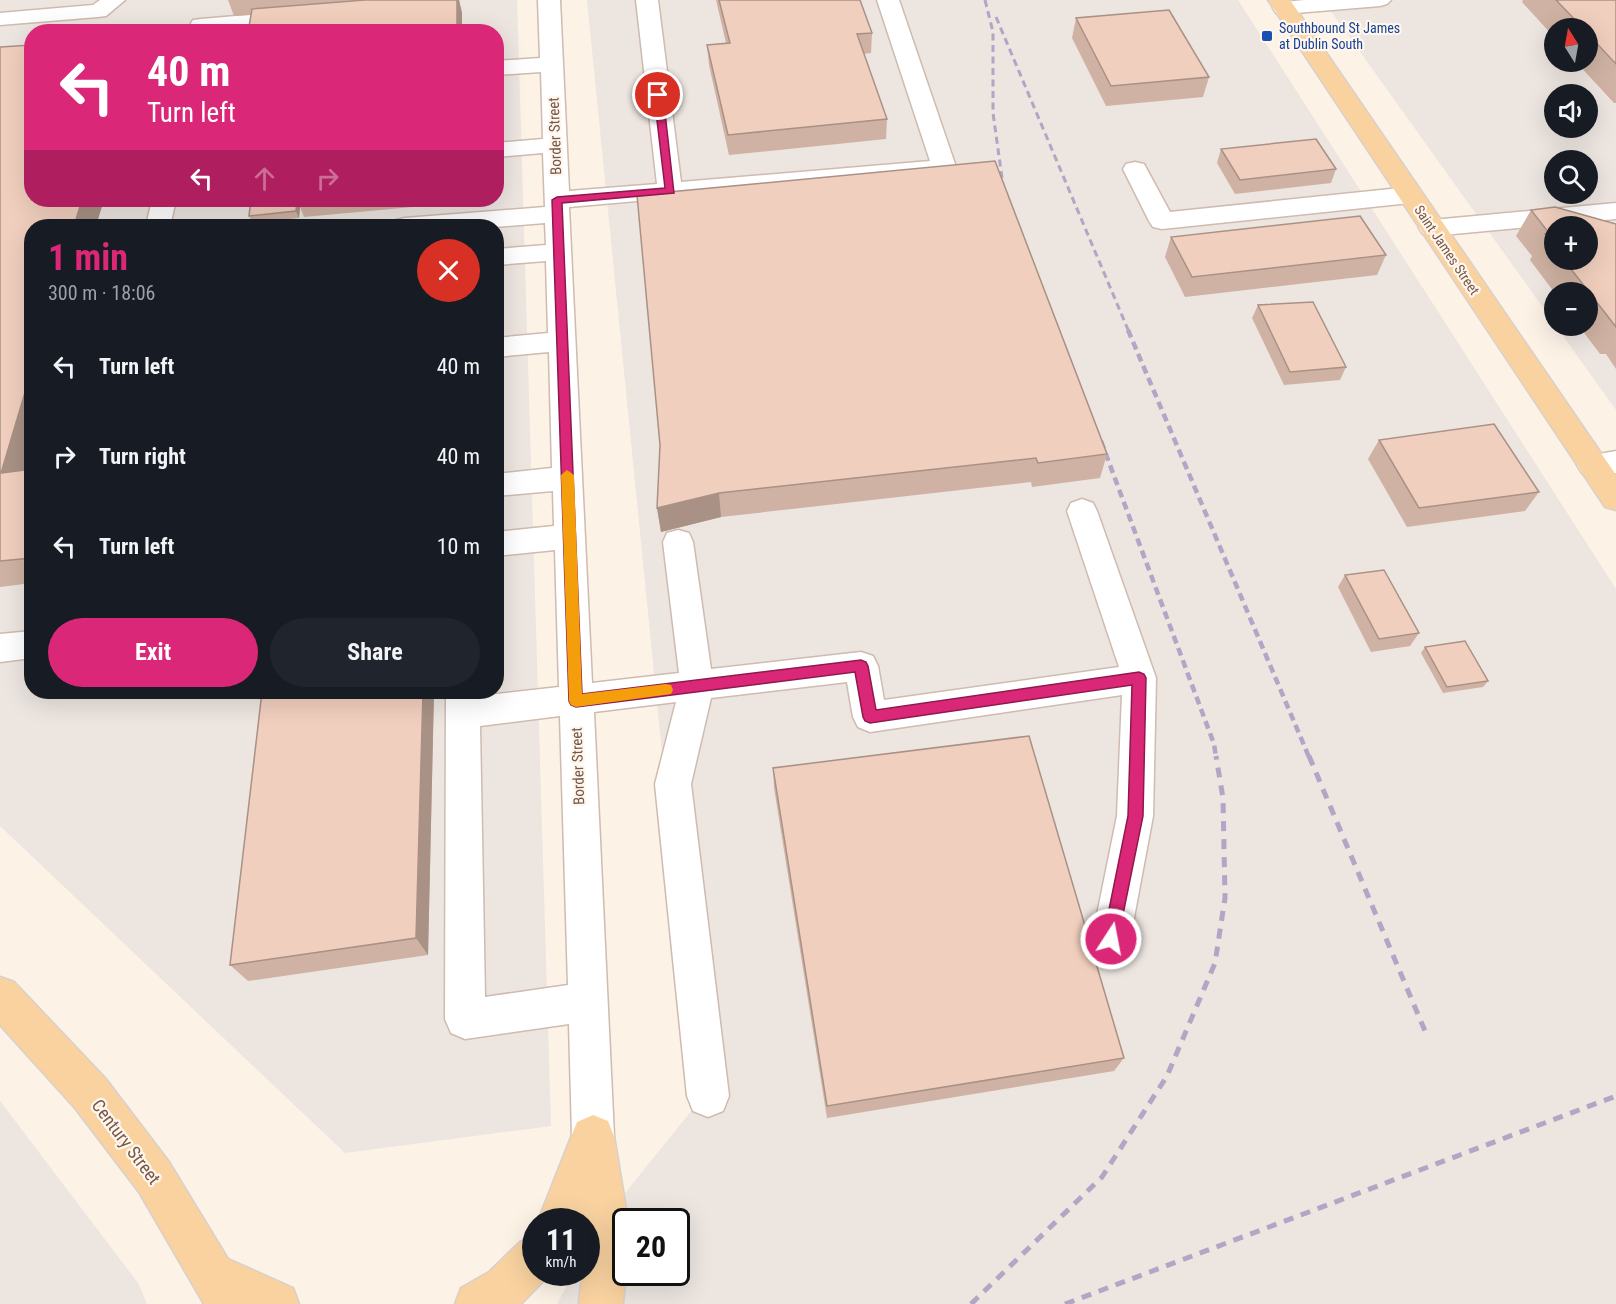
<!DOCTYPE html>
<html lang="en">
<head>
<meta charset="utf-8">
<style>
	:root { --surface:#171b24; --page:#20242c; --text:#f1f3f6; --muted:#9ea1a6; --accent:#db2777 }
	body { margin:0; font-family:"Roboto Condensed",sans-serif; background:var(--page); color:var(--text); height:100vh; display:flex; flex-direction:column; font-size:22px; white-space:nowrap }
	* { box-sizing:border-box; margin:0 }
	p { font-size:20px; color:var(--muted) }
	.icon { flex:none; width:33px; height:33px; fill:none; stroke:currentColor; stroke-width:2; stroke-linecap:round; stroke-linejoin:round }
	.map { position:relative; flex:1; overflow:hidden }
	.sheet { position:absolute; left:24px; top:219px; width:480px; height:480px; display:flex; flex-direction:column; background:var(--surface); border-radius:24px; box-shadow:0 6px 24px #0002 }
	.sheet>* { flex:none }
	.hud { position:absolute; left:24px; top:24px; width:480px; height:183px; border-radius:24px; box-shadow:0 6px 24px #0002; background:#db2777; color:#fff; overflow:hidden }
	.needle { width:39px; rotate:349deg }
	.controls { position:absolute; left:1544px; top:18px; display:grid; gap:12px }
	.controls a { display:grid; place-items:center; width:54px; height:54px; border-radius:50%; background:var(--surface); box-shadow:0 6px 24px #0002; font-size:30px }
	.speed { position:absolute; left:522px; top:1208px; display:flex; gap:12px; font-size:30px; font-weight:700; text-align:center }
	.speed>* { display:grid; place-content:center; width:78px; height:78px; border-radius:50%; background:var(--surface); box-shadow:0 6px 24px #0002; line-height:1 }
	.speed small { font-size:15px; font-weight:400 }
	.speed .limit { border:3px solid #111; border-radius:9px; background:#fff; color:#111 }
	.pin { position:absolute; display:grid; place-items:center; width:51px; height:51px; color:#fff; margin:-26px; border:3px solid #fff; border-radius:50%; box-shadow:0 2px 6px #0007 }
	.me { position:absolute; width:66px; margin:-33px; rotate:11deg; stroke-linejoin:round; filter:drop-shadow(0 0 4px #0008) }
	.turn { display:flex; align-items:center; gap:21px; height:126px; padding:0 24px; font-size:27px }
	.turn .icon { width:78px; height:78px; stroke-width:2.5 }
	.turn b { display:block; font-size:42px; line-height:51px }
	.lanes { display:flex; align-items:center; height:57px; padding:0 24px; background:#0003; justify-content:center; gap:30px; direction:ltr }
	.lanes .off { opacity:.35 }
	.round { display:grid; place-items:center; flex:none; width:63px; height:63px; border-radius:32px; background:var(--page) }
	.overview { display:flex; align-items:center; justify-content:space-between; height:102px; padding:0 24px }
	h1 { font-size:36px; font-weight:700; line-height:45px; color:var(--accent) }
	.primary-button { display:flex; gap:12px; margin-top:auto; padding:12px 24px }
	.primary-button a { flex:1; height:69px; border-radius:36px; background:var(--accent); color:#fff; font-size:24px; font-weight:700; line-height:69px; text-align:center }
	.primary-button a+a { background:var(--page); color:var(--text) }
	ul { padding:0; list-style:none }
	li { display:flex; align-items:center; gap:18px; height:90px; padding:0 24px }
	li div { flex:1 }
	li b { display:block; font-size:22px }
	li em { font-style:normal }
	.map>svg:first-child { display:block }
</style>
</head>
<body>
<div class="map">
<svg width="1616" height="1304" viewBox="0 0 1616 1304">
	<rect width="100%" height="100%" fill="#fcf2e6"/>
	<g fill="#ece5e0" fill-rule="evenodd">
		<path d="M0 0H517L551 1126 345 1153 0 826ZM32 32H496V200H32ZM32 226H496V692H32Z"/>
		<path d="M587 0H1238L1616 589V1304H557L574 1272H586L600 1224 697 1104ZM626 1221H676V1272H626Z"/>
		<path d="M1323 0H1616V410L1556 326H1587V292H1554V323ZM1554 28H1587V62H1554ZM1554 94H1587V128H1554ZM1554 160H1587V194H1554ZM1554 226H1587V260H1554Z"/>
		<polygon points="0,1101 138,1283 147,1304 0,1304"/>
	</g>
	<g fill="none" stroke-linecap="round" stroke-linejoin="round">
		<defs>
			<g id="minor">
				<polygon points="100,0 125,0 106,16 98,17 0,25 0,13 93,5"/>
				<path d="M538 0H560L569 191 657 184 636 0H658L681 182 930 161 877 0H899L956 167 953 172 944 174 569 207 592 683 679 673 663 542 667 533 678 530 689 533 693 542 711 669 861 652 873 656 878 666 884 700 1119 667 1067 511 1071 503 1082 499 1093 503 1097 511 1156 678 1153 816 1130 939 1125 952 1111 957 1097 952 1092 939 1117 816 1122 695 870 732 858 727 853 717 847 682 711 698 691 784 729 1096 723 1111 708 1117 693 1111 687 1096 655 784 676 702 594 712 614 1136 608 1151 593 1157 578 1151 572 1136 569 1024 465 1039 451 1033 445 1019 446 692H480V696L559 687 555 550 496 556V532L554 526 553 491 496 496V474L552 468 549 352 496 357V338L548 333 546 261 496 265V249L546 245 545 223 496 227 392 226 396 220 405 218 545 207 543 153 496 157V143L543 139 541 72 496 75V61L540 58ZM560 716 568 985 485 997 480 726Z"/>
				<polygon points="1304,0 1391,0 1387,4 1380,6 1284,14 1276,13 1273,8 1276,3"/>
				<polygon points="293,11 301,12 304,17 301,22 201,31 193,30 190,25 193,20 201,19"/>
				<polygon points="1135,162 1144,164 1170,212 1410,187 1419,190 1422,195 1419,200 1410,203 1162,229 1153,227 1149,221 1123,169 1126,164"/>
				<polygon points="152,200 176,200 170,226 146,226"/>
				<polygon points="1616,203 1616,219 1432,236 1423,234 1419,228 1423,222 1432,220"/>
				<polygon points="1616,451 1616,473 1592,476 1582,473 1577,465 1582,457"/>
				<polygon points="32,631 32,658 0,662 0,634"/>
			</g>
			<g id="major">
				<polygon points="1268,0 1290,0 1616,475 1616,510 1605,507"/>
				<polygon points="0,977 14,982 105,1078 169,1162 228,1259 293,1288 299,1304 204,1304 139,1192 75,1108 0,1025"/>
				<polygon points="593,1115 608,1121 614,1136 628,1221 626,1221 626,1272 623,1304 579,1304 582,1272 586,1272 586,1221 584,1215 582,1221 538,1221 577,1122"/>
				<polygon points="536,1236 536,1272 552,1272 521,1304 455,1304 461,1288 489,1272 520,1242"/>
			</g>
		</defs>
		<use href="#minor" stroke="#cfbbaf" stroke-width="3"/>
		<use href="#major" stroke="#d8d0cd" stroke-width="3"/>
		<use href="#minor" fill="#fff" fill-rule="evenodd"/>
		<use href="#major" fill="#f9d2a0" fill-rule="evenodd"/>
		<g stroke="#b4a4c5" stroke-width="3" stroke-dasharray="7 4.5" stroke-linecap="butt">
			<polyline points="985,0 993,32 993,113 1003,185 1007,195"/>
			<polyline points="996,17 1129,332"/>
		</g>
		<g stroke="#b4a4c5" stroke-width="4.5" stroke-dasharray="8 5" stroke-linecap="butt">
			<polyline points="1128,330 1309,757"/>
			<polyline points="1101,441 1214,744 1216,757"/>
		</g>
		<g stroke="#b4a4c5" stroke-width="5" stroke-dasharray="10 8" stroke-linecap="butt">
			<polyline points="1309,756 1425,1031"/>
			<polyline points="971,1304 1102,1177 1167,1076 1215,963 1225,898 1223,798 1216,756"/>
			<polyline points="1065,1304 1616,1096"/>
		</g>
	</g>
	<g fill="#cfb2a3" fill-rule="evenodd">
		<polygon points="228,0 459,0 462,13 462,32 248,32 251,15 234,16"/>
		<polygon points="716,0 860,0 872,33 871,53 863,54 887,119 886,139 729,155 709,65 707,45 726,43"/>
		<polygon points="1523,0 1616,0 1616,103 1614,103 1576,62 1587,62 1587,28 1554,28 1554,37 1522,2"/>
		<polygon points="1076,18 1209,77 1203,97 1106,106 1072,38"/>
		<polygon points="0,47 28,470 32,469 32,583 0,587"/>
		<polygon points="1221,149 1336,169 1331,183 1235,194 1217,163"/>
		<polygon points="251,200 456,200 456,203 304,217 300,207 299,218 252,223 249,216"/>
		<path d="M1531 210 1616 224V369L1606 354H1600L1579 326H1587V292H1554L1530 260 1532 256 1516 236ZM1554 226 1587 260H1554Z"/>
		<polygon points="1171,237 1386,255 1377,275 1185,297 1165,257"/>
		<polygon points="1258,305 1346,367 1340,380 1284,385 1252,318"/>
		<polygon points="1379,440 1539,492 1525,511 1407,527 1368,459"/>
		<polygon points="660,445 1107,454 1100,478 1032,487 1031,482 721,517 661,532 657,508"/>
		<polygon points="1345,575 1419,633 1410,646 1371,652 1338,587"/>
		<polygon points="1425,647 1488,681 1483,687 1443,693 1421,653"/>
		<polygon points="262,692 434,692 428,955 248,981 230,965"/>
		<polygon points="773,768 1124,1058 1114,1071 827,1118 774,788"/>
	</g>
	<g fill="#a99185">
		<polygon points="457,0 459,0 462,13 462,32 457,32"/>
		<polygon points="82,200 104,200 96,226 74,226"/>
		<polygon points="297,200 300,207 299,218 296,211"/>
		<polygon points="32,369 32,456 20,497 1,473"/>
		<polygon points="719,493 721,517 661,532 657,508"/>
		<polygon points="423,692 434,692 428,955 416,938"/>
	</g>
	<g fill="#f1cfbe" stroke="#a99185" stroke-width="1.5">
		<polygon points="365,0 457,0 457,32 248,32 252,9"/>
		<polygon points="719,0 860,0 872,33 857,34 887,119 728,135 707,45 730,43"/>
		<polygon points="1556,0 1616,0 1616,64 1587,33 1587,28 1583,28"/>
		<polygon points="1169,10 1209,77 1111,86 1076,18"/>
		<polygon points="32,45 32,200 82,200 74,226 32,226 32,369 1,473 32,469 32,558 0,561 0,47"/>
		<polygon points="1316,139 1336,169 1240,180 1221,149"/>
		<polygon points="995,161 1107,454 1038,463 1036,458 719,493 657,508 660,445 637,195"/>
		<polygon points="251,200 297,200 296,211 249,216"/>
		<polygon points="1555,207 1616,224 1616,327 1564,260 1587,260 1587,226 1554,226 1554,246 1545,234 1549,233 1531,210"/>
		<polygon points="1360,216 1386,255 1192,277 1171,237"/>
		<polygon points="1313,302 1346,367 1290,372 1258,305"/>
		<polygon points="1494,424 1539,492 1419,508 1379,440"/>
		<polygon points="1384,570 1419,633 1379,639 1345,575"/>
		<polygon points="1465,641 1488,681 1447,687 1425,647"/>
		<polygon points="262,692 423,692 416,938 230,965"/>
		<polygon points="1029,736 1124,1058 827,1106 773,768"/>
	</g>
	<polygon fill="#db2777" stroke="#8e194d" stroke-width="1.5" points="658,92 663,95 674,193 562,203 582,694 861,660 866,662 868,666 876,710 1139,672 1144,674 1146,678 1143,816 1117,944 1111,946 1106,944 1103,939 1128,816 1132,685 870,723 865,721 863,717 855,672 576,707 571,705 569,701 552,200 557,197 665,188 654,95"/>
	<polygon fill="#f59e0b" points="567,470 574,475 582,694 666,684 671,685 673,690 671,694 576,707 571,705 569,701 561,475"/>
	<rect fill="#1a4fb4" stroke="#fff6ec" stroke-width="2" x="1261" y="30" width="12" height="12" rx="3"/>
	<g text-anchor="middle" stroke-width="4.5" stroke-linejoin="round" paint-order="stroke">
		<g font-size="14" fill="#164399" stroke="#fff6ec" text-anchor="start">
			<text x="1279" y="33">Southbound St James<tspan x="1279" dy="16">at Dublin South</tspan></text>
		</g>
		<g font-size="14" fill="#75574b" stroke="#fff6ec">
			<text transform="translate(1447 250) rotate(56)" y="5">Saint James Street</text>
		</g>
		<g font-size="15" fill="#75574b" stroke="#fff6ec">
			<text transform="translate(555 136) rotate(-92)" y="5">Border Street</text>
			<text transform="translate(578 766) rotate(-92)" y="5">Border Street</text>
		</g>
		<g font-size="18" fill="#75574b" stroke="#fff6ec">
			<text transform="translate(126 1142) rotate(53)" y="6">Century Street</text>
		</g>
	</g>
</svg>
<div class="controls">
<a><svg class="needle" viewBox="-14 -14 28 28"><path d="M0-13l5 13h-10z" fill="#e53935"/><path d="M0 13l5-13h-10z" fill="#9ea1a6"/></svg></a>
<a><svg class="icon" aria-label="sound" viewBox="0 0 24 24"><path d="M4 9h4l5-4v14l-5-4H4zM17 9q2 3 0 6"/></svg></a>
<a><svg class="icon" aria-label="search" viewBox="0 0 24 24"><circle cx="10" cy="10" r="6"/><path d="M15 15l6 6"/></svg></a>
<a>+</a>
<a>−</a>
</div>
<div class="speed"><div>11<small>km/h</small></div><div class="limit">20</div></div>
<div class="pin" style="left:658px;top:95px;background:#d93025"><svg class="icon" aria-label="arrive" viewBox="0 0 24 24"><path d="M6 21V4h12l-3 4 3 4H6"/></svg></div>
<svg class="me" style="left:1111px;top:939px" viewBox="-20 -20 40 40"><circle r="17" fill="#db2777" stroke="#fff" stroke-width="3"/><path d="M0-11L8 9 0 5-8 9z" fill="#fff"/></svg>
<div class="hud">
<div class="turn"><svg class="icon" aria-label="left" viewBox="0 0 24 24"><path d="M17 20v-9H6M10 6l-5 5 5 5"/></svg><div><b>40 m</b>Turn left</div></div>
<div class="lanes"><svg class="icon" aria-label="left" viewBox="0 0 24 24"><path d="M17 20v-9H6M10 6l-5 5 5 5"/></svg><svg class="icon off" aria-label="ahead" viewBox="0 0 24 24"><path d="M12 20V5M6 11l6-6 6 6"/></svg><svg class="icon off" aria-label="right" viewBox="0 0 24 24"><path d="M7 20v-9h11M14 6l5 5-5 5"/></svg></div>
</div>
<section class="sheet">
<div class="overview"><div><h1>1 min</h1><p>300 m · 18:06</p></div><a class="round" style="background:#d93025;color:#fff"><svg class="icon" aria-label="close" viewBox="0 0 24 24"><path d="M6 6l12 12M18 6L6 18"/></svg></a></div>
<ul>
<li><svg class="icon" aria-label="left" viewBox="0 0 24 24"><path d="M17 20v-9H6M10 6l-5 5 5 5"/></svg><div><b>Turn left</b></div><em>40 m</em></li>
<li><svg class="icon" aria-label="right" viewBox="0 0 24 24"><path d="M7 20v-9h11M14 6l5 5-5 5"/></svg><div><b>Turn right</b></div><em>40 m</em></li>
<li><svg class="icon" aria-label="left" viewBox="0 0 24 24"><path d="M17 20v-9H6M10 6l-5 5 5 5"/></svg><div><b>Turn left</b></div><em>10 m</em></li>
</ul>
<div class="primary-button"><a>Exit</a><a>Share</a></div>
</section>
</div>
</body>
</html>
